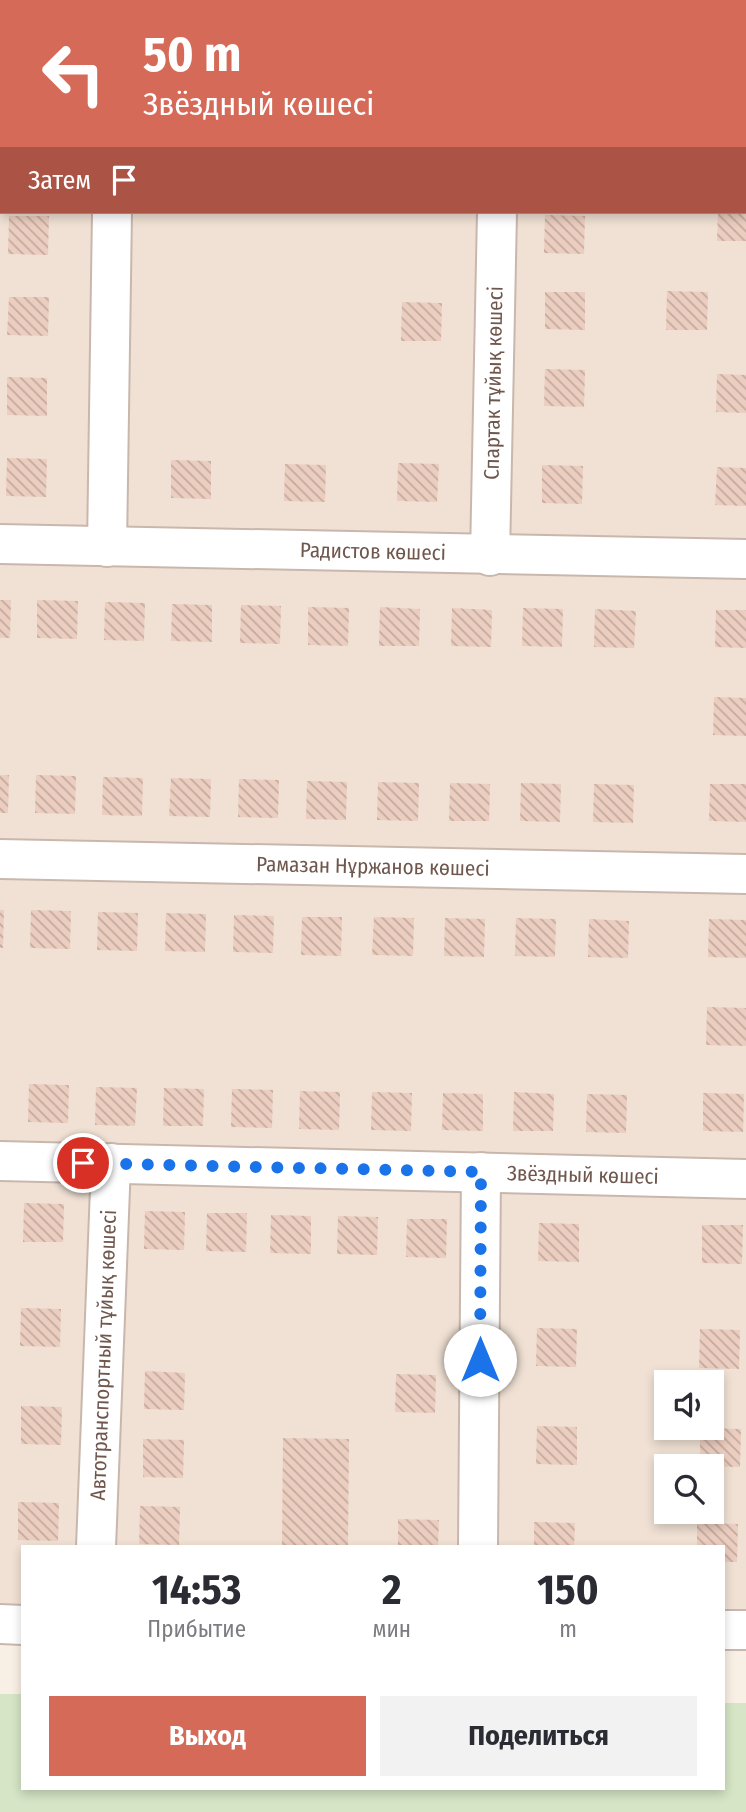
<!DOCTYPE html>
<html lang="ru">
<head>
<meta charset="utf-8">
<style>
	:root { --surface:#fff; --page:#f2f2f3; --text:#2b2b33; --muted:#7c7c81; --accent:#d66a58 }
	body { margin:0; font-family:"Fira Sans Condensed",sans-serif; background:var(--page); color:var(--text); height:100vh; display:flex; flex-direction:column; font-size:26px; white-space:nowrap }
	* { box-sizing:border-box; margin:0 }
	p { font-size:23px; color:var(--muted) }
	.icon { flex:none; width:38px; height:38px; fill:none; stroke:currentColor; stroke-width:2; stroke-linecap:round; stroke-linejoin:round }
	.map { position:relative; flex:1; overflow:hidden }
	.side { position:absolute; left:21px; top:1545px; width:704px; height:245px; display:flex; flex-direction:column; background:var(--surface); border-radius:0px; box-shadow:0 4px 10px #0003 }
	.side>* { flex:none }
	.top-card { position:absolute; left:0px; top:0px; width:747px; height:214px; box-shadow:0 4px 10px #0003; background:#d66a58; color:#fff; overflow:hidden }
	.fabs { position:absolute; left:654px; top:1370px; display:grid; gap:14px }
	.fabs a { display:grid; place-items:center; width:70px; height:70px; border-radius:0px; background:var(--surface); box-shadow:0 4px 10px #0003; font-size:35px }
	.pin { position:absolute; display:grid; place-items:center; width:60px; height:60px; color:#fff; margin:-30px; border:4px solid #fff; border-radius:50%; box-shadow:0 2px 7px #0007 }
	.me { position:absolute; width:77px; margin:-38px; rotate:0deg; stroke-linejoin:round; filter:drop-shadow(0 0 5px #0008) }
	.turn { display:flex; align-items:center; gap:24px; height:147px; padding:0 28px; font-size:32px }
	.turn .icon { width:91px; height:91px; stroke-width:2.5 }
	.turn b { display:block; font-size:49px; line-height:60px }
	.then { display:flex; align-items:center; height:66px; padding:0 28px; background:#0003; gap:14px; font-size:26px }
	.eta { display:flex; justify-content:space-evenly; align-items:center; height:119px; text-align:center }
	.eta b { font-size:42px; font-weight:700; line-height:49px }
	.button { display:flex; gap:14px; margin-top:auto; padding:14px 28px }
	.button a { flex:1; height:80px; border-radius:0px; background:var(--accent); color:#fff; font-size:28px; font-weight:700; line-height:80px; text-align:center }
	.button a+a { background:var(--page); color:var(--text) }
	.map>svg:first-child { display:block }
</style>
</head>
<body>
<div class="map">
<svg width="746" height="1812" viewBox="0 0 746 1812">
	<defs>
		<pattern id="building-back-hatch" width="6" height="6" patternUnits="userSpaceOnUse" patternTransform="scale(1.75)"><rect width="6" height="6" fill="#eccec0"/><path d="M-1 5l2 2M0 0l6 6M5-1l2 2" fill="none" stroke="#c3aa9e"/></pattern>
	</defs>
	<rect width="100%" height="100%" fill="#f9f0e5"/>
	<path fill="#f0e1d4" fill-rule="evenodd" d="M0 0H746V1630H723V1547H23V1625L0 1624ZM2 2H746V212H2ZM667 1382H712V1428H667ZM667 1466H712V1512H667Z"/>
	<polygon fill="#d5e5c5" points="0,1694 23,1694 23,1788 723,1788 723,1703 746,1703 746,1812 0,1812"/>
	<g fill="url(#building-back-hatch)">
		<polygon points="718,212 746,212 746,241 717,241"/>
		<polygon points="545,215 585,216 584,254 544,253"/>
		<polygon points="9,216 49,216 48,255 8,254"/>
		<polygon points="667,291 708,292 707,330 666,330"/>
		<polygon points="545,292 585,292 585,330 545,329"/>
		<polygon points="9,297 49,297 48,336 7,335"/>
		<polygon points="402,302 442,303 441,341 401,341"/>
		<polygon points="545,369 585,370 584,407 544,406"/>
		<polygon points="717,374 746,375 746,413 716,412"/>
		<polygon points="7,377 47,378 47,416 7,415"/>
		<polygon points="7,458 47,459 46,497 6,496"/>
		<polygon points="171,460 211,461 211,499 171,498"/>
		<polygon points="398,463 439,464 437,502 397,501"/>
		<polygon points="285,464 326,465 325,502 284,501"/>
		<polygon points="542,465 583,466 582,504 542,503"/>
		<polygon points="717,467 746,468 746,506 715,505"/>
		<polygon points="0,600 11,600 10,638 0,638"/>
		<polygon points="37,600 78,601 77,639 37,638"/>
		<polygon points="105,602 145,603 144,641 104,640"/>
		<polygon points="172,604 212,605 212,642 171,641"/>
		<polygon points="241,605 281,606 280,644 240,643"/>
		<polygon points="308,607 349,608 348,646 308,645"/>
		<polygon points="380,607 420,609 419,646 379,646"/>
		<polygon points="452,608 492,610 491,647 451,646"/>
		<polygon points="523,608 563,609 562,647 522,646"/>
		<polygon points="595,609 636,611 634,648 594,647"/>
		<polygon points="716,610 746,610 746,648 715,647"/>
		<polygon points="714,697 746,698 746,736 713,735"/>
		<polygon points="0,775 9,775 8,813 0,813"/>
		<polygon points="36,775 76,776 75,814 35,813"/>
		<polygon points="103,777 143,778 142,816 102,815"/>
		<polygon points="171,778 211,779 210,817 169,816"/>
		<polygon points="239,779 279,780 278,818 238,817"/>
		<polygon points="307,781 347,782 346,820 306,819"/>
		<polygon points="378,782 419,783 418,821 377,820"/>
		<polygon points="450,783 490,784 489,821 449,821"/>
		<polygon points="521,783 561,784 560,822 520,821"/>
		<polygon points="594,784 634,785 633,823 593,822"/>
		<polygon points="710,784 746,784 746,822 709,821"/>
		<polygon points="0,910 4,910 3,948 0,948"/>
		<polygon points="31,910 71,911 70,949 30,948"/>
		<polygon points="98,912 138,913 137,951 97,950"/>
		<polygon points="166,913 206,914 205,952 165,951"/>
		<polygon points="234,915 274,916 273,953 233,952"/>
		<polygon points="302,917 342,917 341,956 301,955"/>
		<polygon points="374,917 414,918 413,956 372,955"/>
		<polygon points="445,918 485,919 484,957 444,956"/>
		<polygon points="516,918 556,919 555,957 515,956"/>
		<polygon points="589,919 629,921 628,958 588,957"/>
		<polygon points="709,919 746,920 746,958 708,957"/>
		<polygon points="707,1007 746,1008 746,1046 706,1045"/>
		<polygon points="29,1084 69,1085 68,1123 28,1122"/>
		<polygon points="96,1087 137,1088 135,1126 95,1125"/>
		<polygon points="164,1088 204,1089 203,1126 163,1126"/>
		<polygon points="232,1089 273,1090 272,1128 231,1127"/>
		<polygon points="300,1091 340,1092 339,1130 299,1129"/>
		<polygon points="372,1092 412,1093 411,1131 371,1130"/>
		<polygon points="514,1092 554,1094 553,1131 513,1131"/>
		<polygon points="443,1093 483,1094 483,1131 442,1130"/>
		<polygon points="703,1093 744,1094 743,1132 703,1131"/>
		<polygon points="587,1094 627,1095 626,1133 586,1132"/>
		<polygon points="24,1203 64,1204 63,1242 23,1242"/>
		<polygon points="145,1211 185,1212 184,1250 144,1249"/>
		<polygon points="207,1213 247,1213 246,1252 206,1251"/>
		<polygon points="271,1215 311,1216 311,1254 270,1253"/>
		<polygon points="338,1216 378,1217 377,1255 337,1254"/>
		<polygon points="407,1219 447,1219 446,1258 406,1257"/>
		<polygon points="539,1223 579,1224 579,1262 538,1261"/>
		<polygon points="702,1225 743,1225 742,1264 702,1263"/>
		<polygon points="21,1308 61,1309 60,1347 20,1346"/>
		<polygon points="537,1328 577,1329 576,1367 536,1366"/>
		<polygon points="700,1329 740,1330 739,1369 699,1368"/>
		<polygon points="145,1371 185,1373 184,1410 144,1409"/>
		<polygon points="396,1374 436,1375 435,1413 395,1412"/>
		<polygon points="21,1406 62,1407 61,1445 21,1444"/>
		<polygon points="537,1426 577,1427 577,1465 536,1464"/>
		<polygon points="700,1428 741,1429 740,1467 700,1466"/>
		<polygon points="283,1438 349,1439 348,1547 282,1547"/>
		<polygon points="143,1439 184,1440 183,1478 143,1477"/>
		<polygon points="18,1502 59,1503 58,1541 18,1540"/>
		<polygon points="140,1506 180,1507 179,1545 139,1544"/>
		<polygon points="398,1519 439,1520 438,1547 398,1547"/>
		<polygon points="534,1522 575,1523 574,1547 534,1547"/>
		<polygon points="697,1523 738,1524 737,1562 723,1562 723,1547 697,1547"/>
	</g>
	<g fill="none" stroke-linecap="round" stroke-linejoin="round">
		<defs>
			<g id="minor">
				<polyline points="0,73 2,73"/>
				<path id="s1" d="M0 544 746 559"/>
				<polyline points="107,547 112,212"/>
				<path id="s2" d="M490 556 497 212"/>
				<path id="s3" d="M0 859 746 874"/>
				<path id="s4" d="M0 1161 746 1179"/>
				<path id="s5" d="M96 1547 111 1163"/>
				<polyline points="478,1547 481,1172"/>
				<polyline points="0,1624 23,1625"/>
				<polyline points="723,1630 746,1630"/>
			</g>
		</defs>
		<use href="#minor" stroke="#c9b7ad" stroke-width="42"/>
		<use href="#minor" stroke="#fff" stroke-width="38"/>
	</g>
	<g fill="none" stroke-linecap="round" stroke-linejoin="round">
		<polyline stroke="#1a73e8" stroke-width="12" stroke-dasharray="0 21.6" points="83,1163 481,1172 480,1360"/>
	</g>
	<g text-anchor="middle" stroke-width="5" stroke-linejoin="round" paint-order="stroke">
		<g font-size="21" fill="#6f574d" stroke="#fdf4eb">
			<text dy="7" stroke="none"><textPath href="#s2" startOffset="173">Спартак тұйық көшесі</textPath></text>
			<text dy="7" stroke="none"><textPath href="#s1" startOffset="373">Радистов көшесі</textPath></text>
			<text dy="7" stroke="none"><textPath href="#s3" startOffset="373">Рамазан Нұржанов көшесі</textPath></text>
			<text dy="7" stroke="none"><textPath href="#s4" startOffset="583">Звёздный көшесі</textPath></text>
			<text dy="7" stroke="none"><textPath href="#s5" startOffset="192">Автотранспортный тұйық көшесі</textPath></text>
		</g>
	</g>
</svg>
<div class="fabs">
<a><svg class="icon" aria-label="sound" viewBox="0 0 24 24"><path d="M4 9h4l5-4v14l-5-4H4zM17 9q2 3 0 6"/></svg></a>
<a><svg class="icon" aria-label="search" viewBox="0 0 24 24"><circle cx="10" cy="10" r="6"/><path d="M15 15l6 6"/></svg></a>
</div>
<div class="pin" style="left:83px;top:1163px;background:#d93025"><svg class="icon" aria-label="arrive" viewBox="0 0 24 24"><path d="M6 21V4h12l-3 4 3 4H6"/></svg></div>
<svg class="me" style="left:480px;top:1360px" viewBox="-20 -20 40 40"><circle r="19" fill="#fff"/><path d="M0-13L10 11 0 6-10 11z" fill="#1a73e8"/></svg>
<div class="top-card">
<div class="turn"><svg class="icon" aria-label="left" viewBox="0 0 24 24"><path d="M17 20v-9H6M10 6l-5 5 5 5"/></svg><div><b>50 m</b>Звёздный көшесі</div></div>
<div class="then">Затем<svg class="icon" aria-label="arrive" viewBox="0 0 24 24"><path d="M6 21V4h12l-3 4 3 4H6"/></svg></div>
</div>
<section class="side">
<div class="eta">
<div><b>14:53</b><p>Прибытие</p></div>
<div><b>2</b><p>мин</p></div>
<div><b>150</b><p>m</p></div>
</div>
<div class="button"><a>Выход</a><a>Поделиться</a></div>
</section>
</div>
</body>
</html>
